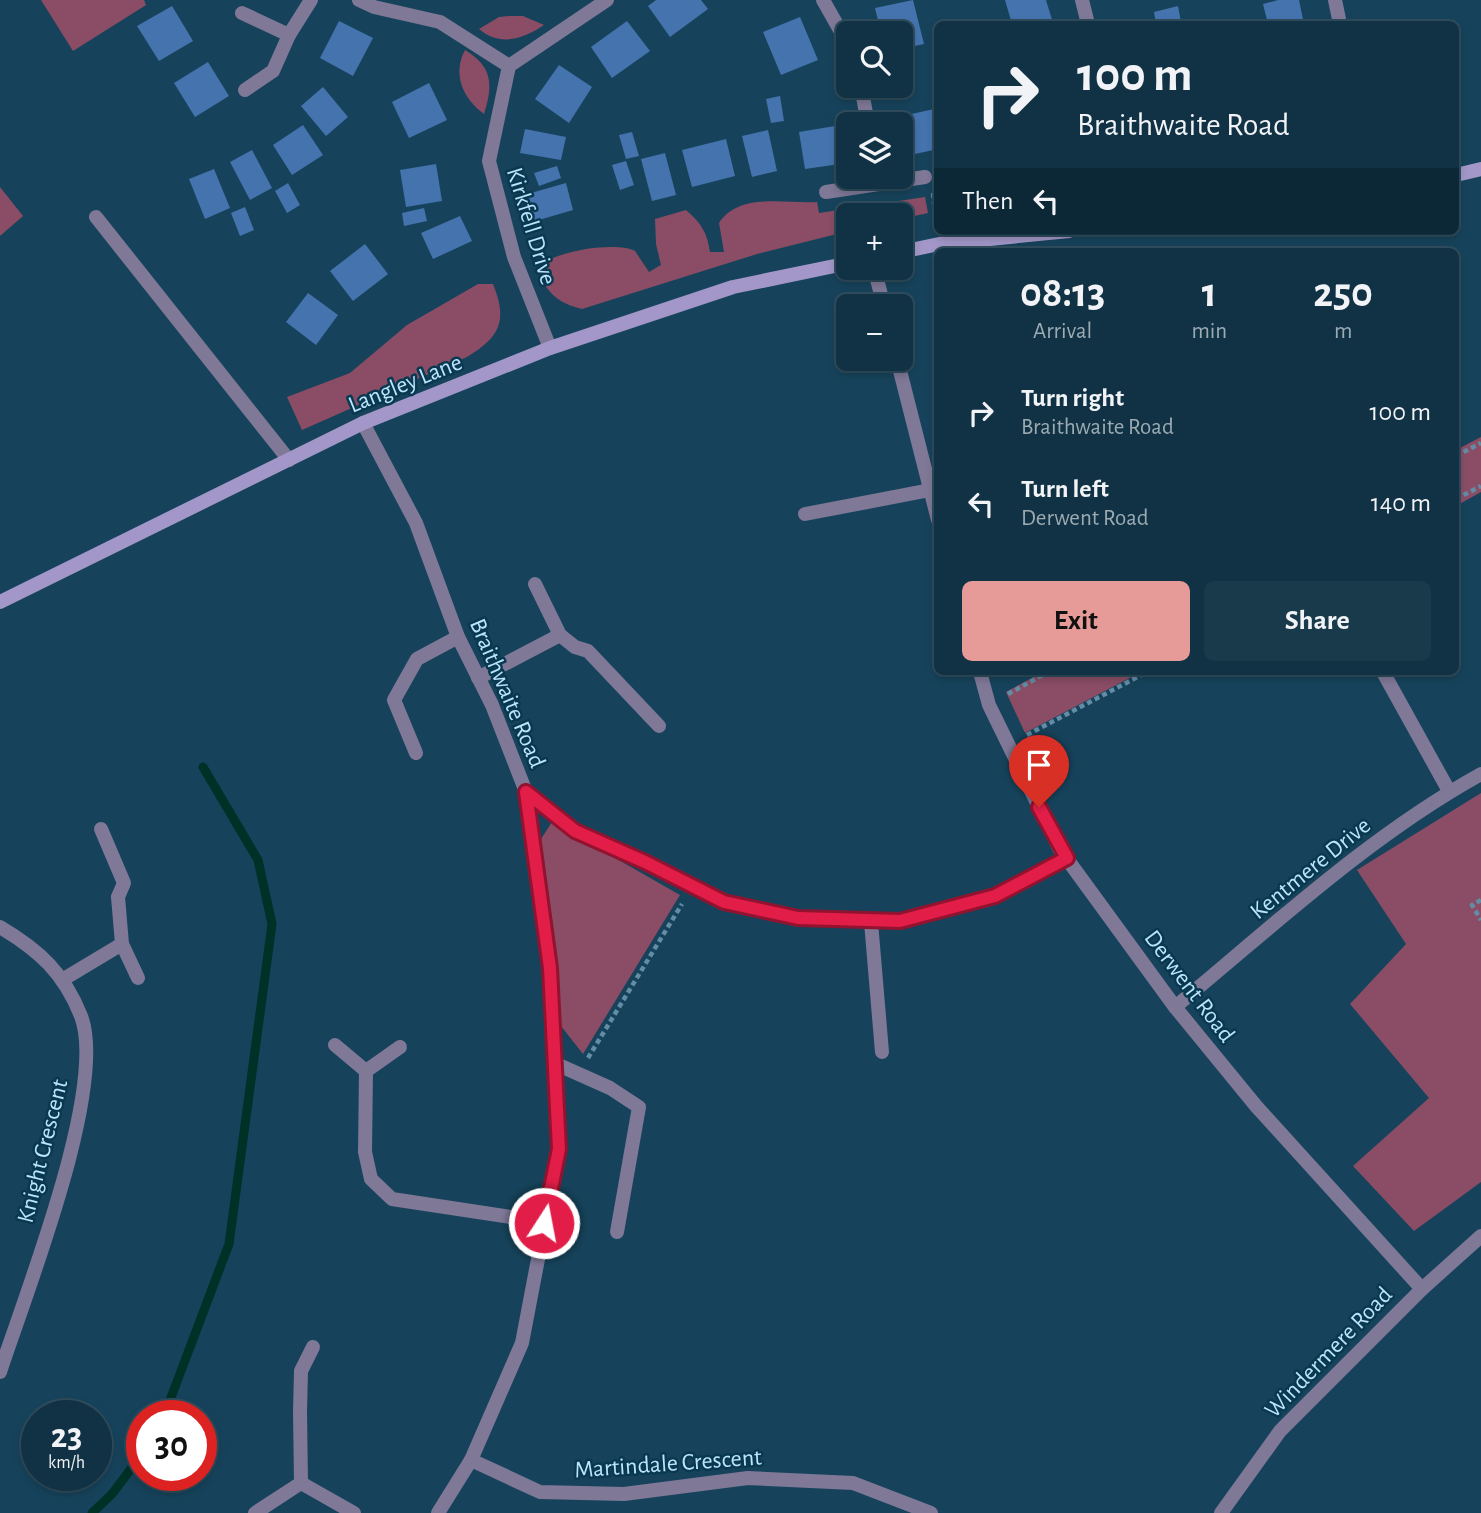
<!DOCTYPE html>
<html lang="en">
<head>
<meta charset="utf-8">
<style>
	:root { --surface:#103244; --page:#193a4b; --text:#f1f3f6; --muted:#9caab2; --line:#304d5d; --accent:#e69b98 }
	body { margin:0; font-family:"Alegreya Sans",sans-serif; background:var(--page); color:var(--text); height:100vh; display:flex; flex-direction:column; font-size:26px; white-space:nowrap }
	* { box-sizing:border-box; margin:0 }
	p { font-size:23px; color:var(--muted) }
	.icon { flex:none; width:38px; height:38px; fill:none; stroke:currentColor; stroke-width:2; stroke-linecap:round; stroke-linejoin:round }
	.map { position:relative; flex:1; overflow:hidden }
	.side { position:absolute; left:934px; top:248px; width:525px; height:427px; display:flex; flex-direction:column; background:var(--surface); border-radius:10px; box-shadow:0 4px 10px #0003,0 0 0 2px var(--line) }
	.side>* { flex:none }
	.guide { position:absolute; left:934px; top:21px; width:525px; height:214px; border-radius:10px; box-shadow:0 4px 10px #0003,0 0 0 2px var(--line); background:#103244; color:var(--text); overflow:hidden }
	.buttons { position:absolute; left:836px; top:21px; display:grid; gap:14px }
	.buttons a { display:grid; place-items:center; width:77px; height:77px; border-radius:10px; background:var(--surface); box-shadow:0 4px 10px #0003,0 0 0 2px var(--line); font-size:35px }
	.speed { position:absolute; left:21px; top:1400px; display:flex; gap:14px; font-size:35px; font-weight:700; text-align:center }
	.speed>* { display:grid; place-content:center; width:91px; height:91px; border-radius:50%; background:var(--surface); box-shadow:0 4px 10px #0003,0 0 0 2px var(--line); line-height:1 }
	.speed small { font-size:18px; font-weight:400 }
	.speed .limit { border:10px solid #d22; background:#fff; color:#111 }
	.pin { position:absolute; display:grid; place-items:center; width:60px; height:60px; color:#fff; margin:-72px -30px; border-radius:50% 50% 50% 0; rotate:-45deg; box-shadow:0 0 7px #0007 }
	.pin .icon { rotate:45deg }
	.me { position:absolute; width:77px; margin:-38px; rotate:11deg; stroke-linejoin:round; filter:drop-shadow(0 0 5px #0008) }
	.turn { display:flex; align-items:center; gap:24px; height:147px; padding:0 28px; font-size:32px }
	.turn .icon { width:91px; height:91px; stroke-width:2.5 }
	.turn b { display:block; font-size:49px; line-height:60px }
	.then { display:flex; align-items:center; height:66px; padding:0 28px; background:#0003; gap:14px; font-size:26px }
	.eta { display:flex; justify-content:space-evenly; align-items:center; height:119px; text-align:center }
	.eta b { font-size:42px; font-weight:700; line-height:49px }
	.button { display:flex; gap:14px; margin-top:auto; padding:14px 28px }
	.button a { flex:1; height:80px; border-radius:10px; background:var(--accent); color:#111; font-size:28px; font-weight:700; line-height:80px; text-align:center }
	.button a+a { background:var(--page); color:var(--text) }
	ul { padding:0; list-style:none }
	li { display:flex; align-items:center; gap:21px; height:91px; padding:0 28px }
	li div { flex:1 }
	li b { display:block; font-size:26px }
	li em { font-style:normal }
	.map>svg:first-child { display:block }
</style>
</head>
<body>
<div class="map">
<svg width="1481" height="1513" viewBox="0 0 1481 1513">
	<rect width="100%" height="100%" fill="#16435b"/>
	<g fill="#8a4d65">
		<polygon points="41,0 144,0 146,5 73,51"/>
		<path d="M509 16H523L544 25C523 39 500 47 479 29L499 17Z"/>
		<path d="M465 50C493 67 493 85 484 114 463 99 452 74 465 50Z"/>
		<polygon points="0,187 23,216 0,236"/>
		<path d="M925 197 928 213 901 219V215H849V231L757 254 582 309C558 303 546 293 538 269 549 251 617 241 635 251L649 272 661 265 656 244 655 219 686 210C701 223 707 232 710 252H724L719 223C740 192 784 204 817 202L819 213Z"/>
		<path d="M478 284H493C508 321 500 337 467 357L302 430 287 397 350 373 407 325Z"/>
		<polygon points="1481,437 1481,492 1456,506 1456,450"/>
		<polygon points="1043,672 1141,672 1025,733 1006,692"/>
		<polygon points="1481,793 1481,1182 1414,1231 1353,1166 1429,1098 1350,1004 1406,944 1357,870"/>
		<polygon points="552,822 680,895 583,1054 561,1026 557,956 541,839"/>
	</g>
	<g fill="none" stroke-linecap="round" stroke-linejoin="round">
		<g stroke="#003026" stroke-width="9">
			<polyline points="164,1416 229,1244 272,924 258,860 203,767"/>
			<polyline points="92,1513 112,1494 142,1454"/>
		</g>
	</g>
	<g fill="#4473ae">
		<polygon points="656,0 701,0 708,9 670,37 648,6"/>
		<polygon points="913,0 924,44 901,49 901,33 881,33 875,8"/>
		<polygon points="1005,0 1046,0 1053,23 1012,24"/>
		<polygon points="1278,0 1299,0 1304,24 1268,24 1263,4"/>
		<polygon points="172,6 193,41 159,61 137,26"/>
		<polygon points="1178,6 1181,22 1156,24 1154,12"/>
		<polygon points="800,17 818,60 781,75 763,32"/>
		<polygon points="339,21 373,38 353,76 320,58"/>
		<polygon points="627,21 650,51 612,78 591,47"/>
		<polygon points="208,62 229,96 195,117 174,83"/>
		<polygon points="559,65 592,87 569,123 535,99"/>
		<polygon points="429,83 447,120 409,138 392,102"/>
		<polygon points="323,87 348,117 326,136 301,106"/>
		<polygon points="780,96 784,121 771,123 766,99"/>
		<polygon points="934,109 938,149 901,157 901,124 890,124 889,119"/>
		<polygon points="303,125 323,155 292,175 273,145"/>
		<polygon points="841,125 847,163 805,169 799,132"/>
		<polygon points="525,129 566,137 561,160 520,153"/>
		<polygon points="768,130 777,171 752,177 742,136"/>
		<polygon points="632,132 639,156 626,159 619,135"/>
		<polygon points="726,139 735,176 692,187 682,150"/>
		<polygon points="252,150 272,188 250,200 230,162"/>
		<polygon points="665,153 676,195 652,201 641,159"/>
		<polygon points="626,161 634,185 620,190 612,165"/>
		<polygon points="436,164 442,201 406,207 400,170"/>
		<polygon points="557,166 561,178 539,186 534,173"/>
		<polygon points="214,169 230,208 205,219 189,179"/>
		<polygon points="288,183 300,205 287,213 275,191"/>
		<polygon points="566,183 573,210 532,222 524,195"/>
		<polygon points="245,207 254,230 240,236 231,213"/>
		<polygon points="424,208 427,221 404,226 402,213"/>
		<polygon points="460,216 472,241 433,259 421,233"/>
		<polygon points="365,244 388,274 353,301 330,271"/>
		<polygon points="308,293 338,315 316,345 286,322"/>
	</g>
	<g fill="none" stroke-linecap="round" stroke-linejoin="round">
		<g stroke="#628da5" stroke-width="4.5" stroke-dasharray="5 3.5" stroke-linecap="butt">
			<polyline points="933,193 936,223"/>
			<polyline points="1456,456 1481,443"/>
			<polyline points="1456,499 1481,486"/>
			<polyline points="1008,694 1048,672"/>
			<polyline points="1027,735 1147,672"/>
			<polyline points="1481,900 1472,905 1481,920"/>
			<polyline points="588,1058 682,904"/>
		</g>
		<g stroke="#7f7897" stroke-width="14">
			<polyline points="96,217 289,460"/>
			<polyline points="805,514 930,490"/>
			<polyline points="101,829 124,883 118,897"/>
			<polyline points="300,1412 301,1371 313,1347"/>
		</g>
		<g stroke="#7f7897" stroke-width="14">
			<polyline points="359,0 374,7 440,22 509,66"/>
			<polyline points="823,0 849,46"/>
			<polyline points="1082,0 1088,24"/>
			<polyline points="1335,0 1340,24"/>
			<polyline points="242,13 289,35"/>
			<polyline points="861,86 868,124"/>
			<polyline points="245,90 273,71 289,35 311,0"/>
			<polyline points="826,192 925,177"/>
			<polyline points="874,268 884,306"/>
			<polyline points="550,348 514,257 489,161 509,66 607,0"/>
			<polyline points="897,359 938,520"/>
			<polyline points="363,423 416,523 458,637 492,705 526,792 575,831 645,862 724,902 798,918 900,921 995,896 1067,858"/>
			<polyline points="560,635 575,647 588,651 659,726"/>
			<polyline points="980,672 989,705 1059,848 1175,1007 1256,1106 1422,1289"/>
			<polyline points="1383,672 1449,791"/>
			<polyline points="478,678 560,635 535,584"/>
			<polyline points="416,753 394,700 417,659 458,637"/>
			<polyline points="118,897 122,944 138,978"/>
			<polyline points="871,922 882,1052"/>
			<path d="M0 927C39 950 64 973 81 1016 108 1087 25 1295 0 1372"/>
			<polyline points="62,980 122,944"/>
			<path d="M1175 1007C1273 926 1369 836 1481 774"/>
			<polyline points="335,1045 366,1071 365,1152 371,1179 392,1199 544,1222"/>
			<polyline points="554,1063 610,1088 639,1107 617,1232"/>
			<polyline points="366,1071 400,1047"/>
			<polyline points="300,1412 301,1483"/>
			<polyline points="471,1460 540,1492 624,1494 748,1478 853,1483 931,1513"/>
			<polyline points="255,1513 301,1483 354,1513"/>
			<polyline points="438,1513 471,1460 522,1343 559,1149 550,968 526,792"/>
			<polyline points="1221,1513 1280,1431 1422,1289 1481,1236"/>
		</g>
		<g stroke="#a297c8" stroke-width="14">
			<polyline points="1456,175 1481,169"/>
			<polyline points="901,252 939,244 1069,231"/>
			<polyline points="0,602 363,423 550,348 733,287 849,263"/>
		</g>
	</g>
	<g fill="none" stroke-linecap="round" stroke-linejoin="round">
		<defs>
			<polyline id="route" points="544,1223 559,1149 550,968 526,792 575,831 645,862 724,902 798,918 900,921 995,896 1067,858 1039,807"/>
		</defs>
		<use href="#route" stroke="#92132f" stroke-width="18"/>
		<use href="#route" stroke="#e11d48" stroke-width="12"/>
	</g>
	<g text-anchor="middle" stroke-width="5" stroke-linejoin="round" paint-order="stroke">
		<g font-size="24" fill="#bce4fc" stroke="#083950">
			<text transform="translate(532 226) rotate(73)" y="8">Kirkfell Drive</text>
			<text transform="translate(405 383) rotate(-22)" y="8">Langley Lane</text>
			<text transform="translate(508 693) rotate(67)" y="8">Braithwaite Road</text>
			<text transform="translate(1310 868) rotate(-39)" y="8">Kentmere Drive</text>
			<text transform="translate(1190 986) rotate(53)" y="8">Derwent Road</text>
			<text transform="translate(42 1151) rotate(-76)" y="8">Knight Crescent</text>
			<text transform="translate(1328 1352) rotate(-46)" y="8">Windermere Road</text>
			<text transform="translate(668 1463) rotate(-4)" y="8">Martindale Crescent</text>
		</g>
	</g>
</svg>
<div class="buttons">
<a><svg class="icon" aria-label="search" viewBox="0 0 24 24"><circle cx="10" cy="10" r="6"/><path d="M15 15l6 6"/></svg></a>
<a><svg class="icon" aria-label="layers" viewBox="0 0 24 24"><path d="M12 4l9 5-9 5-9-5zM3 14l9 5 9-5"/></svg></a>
<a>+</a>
<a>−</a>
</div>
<div class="speed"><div>23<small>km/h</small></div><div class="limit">30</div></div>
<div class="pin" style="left:1039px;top:807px;background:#d93025"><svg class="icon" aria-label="arrive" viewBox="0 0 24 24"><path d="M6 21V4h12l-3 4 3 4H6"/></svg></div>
<svg class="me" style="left:544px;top:1223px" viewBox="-20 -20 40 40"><circle r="17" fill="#e11d48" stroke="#fff" stroke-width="3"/><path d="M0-11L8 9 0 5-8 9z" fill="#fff"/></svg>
<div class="guide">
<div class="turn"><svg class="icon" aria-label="right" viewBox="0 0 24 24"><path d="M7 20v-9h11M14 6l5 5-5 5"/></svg><div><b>100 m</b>Braithwaite Road</div></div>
<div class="then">Then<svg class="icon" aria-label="left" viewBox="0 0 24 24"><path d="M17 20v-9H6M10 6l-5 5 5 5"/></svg></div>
</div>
<section class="side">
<div class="eta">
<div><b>08:13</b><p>Arrival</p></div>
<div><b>1</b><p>min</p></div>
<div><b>250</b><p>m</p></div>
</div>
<ul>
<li><svg class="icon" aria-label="right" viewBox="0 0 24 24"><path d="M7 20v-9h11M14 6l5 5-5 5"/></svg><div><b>Turn right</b><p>Braithwaite Road</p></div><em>100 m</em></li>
<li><svg class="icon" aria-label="left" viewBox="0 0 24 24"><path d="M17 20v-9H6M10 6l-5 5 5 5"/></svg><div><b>Turn left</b><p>Derwent Road</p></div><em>140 m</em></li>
</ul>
<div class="button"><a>Exit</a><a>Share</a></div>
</section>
</div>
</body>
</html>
